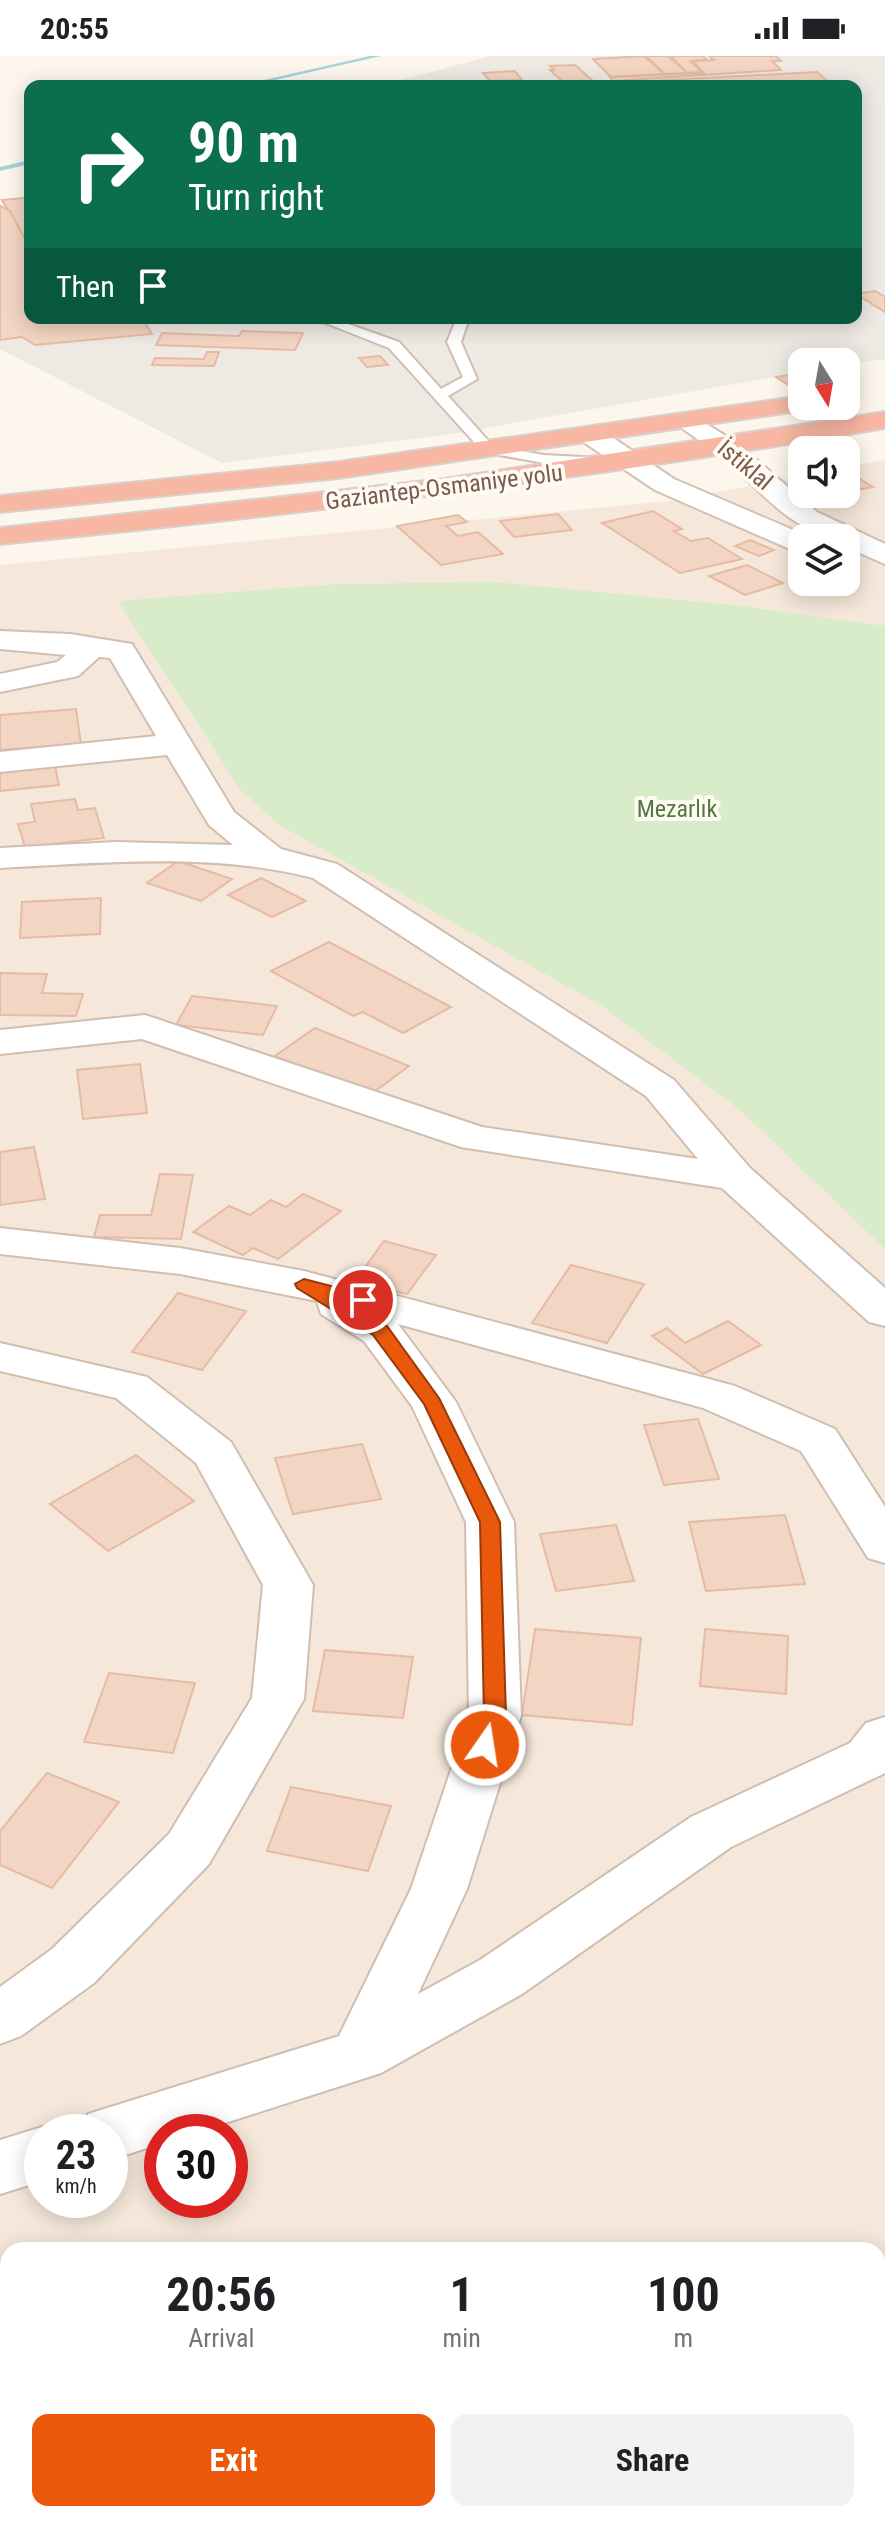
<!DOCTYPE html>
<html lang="en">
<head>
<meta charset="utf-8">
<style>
	:root { --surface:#fff; --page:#f2f2f2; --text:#202124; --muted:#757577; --accent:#ea580c }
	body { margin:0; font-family:"Roboto Condensed",sans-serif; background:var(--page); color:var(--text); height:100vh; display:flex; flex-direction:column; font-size:30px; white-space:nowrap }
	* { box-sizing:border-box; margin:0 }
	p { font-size:26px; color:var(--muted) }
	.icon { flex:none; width:44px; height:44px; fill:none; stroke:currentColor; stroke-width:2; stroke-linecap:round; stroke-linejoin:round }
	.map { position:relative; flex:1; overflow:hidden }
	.details { position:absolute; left:0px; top:2186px; width:886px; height:280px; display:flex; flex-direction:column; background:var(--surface); border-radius:24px 24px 0 0; box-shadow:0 4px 20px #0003 }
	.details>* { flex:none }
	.top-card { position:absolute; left:24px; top:24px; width:838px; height:244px; border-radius:16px; box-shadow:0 4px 20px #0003; background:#0b6e4f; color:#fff; overflow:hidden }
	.needle { width:52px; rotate:169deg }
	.fabs { position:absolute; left:788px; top:292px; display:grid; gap:16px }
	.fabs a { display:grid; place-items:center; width:72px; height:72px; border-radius:16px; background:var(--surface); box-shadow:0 4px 20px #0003; font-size:40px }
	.speed { position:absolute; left:24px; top:2058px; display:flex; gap:16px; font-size:40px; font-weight:700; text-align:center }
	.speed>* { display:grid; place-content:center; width:104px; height:104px; border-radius:50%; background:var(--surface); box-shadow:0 4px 20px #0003; line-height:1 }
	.speed small { font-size:20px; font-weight:400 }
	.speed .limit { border:12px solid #d22; background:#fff; color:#111 }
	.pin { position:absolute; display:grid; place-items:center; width:68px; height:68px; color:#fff; margin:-34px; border:4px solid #fff; border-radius:50%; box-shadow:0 2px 8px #0007 }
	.me { position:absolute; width:88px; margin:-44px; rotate:13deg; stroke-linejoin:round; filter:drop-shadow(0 0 6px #0008) }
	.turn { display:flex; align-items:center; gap:28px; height:168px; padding:0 32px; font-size:36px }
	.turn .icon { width:104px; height:104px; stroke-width:2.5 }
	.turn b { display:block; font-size:56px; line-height:68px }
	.then { display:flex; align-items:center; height:76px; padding:0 32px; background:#0003; gap:16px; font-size:30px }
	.eta { display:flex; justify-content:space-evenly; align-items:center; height:136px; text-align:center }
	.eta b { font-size:48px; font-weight:700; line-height:56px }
	.primary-button { display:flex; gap:16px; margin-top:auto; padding:16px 32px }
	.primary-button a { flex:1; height:92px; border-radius:16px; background:var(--accent); color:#fff; font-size:32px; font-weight:700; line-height:92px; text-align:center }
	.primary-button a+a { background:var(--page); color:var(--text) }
	.status { display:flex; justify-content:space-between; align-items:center; height:56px; padding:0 40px; background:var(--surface); direction:ltr }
	.status svg { height:22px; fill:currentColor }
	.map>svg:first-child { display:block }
</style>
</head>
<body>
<div class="status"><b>20:55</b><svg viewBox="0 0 49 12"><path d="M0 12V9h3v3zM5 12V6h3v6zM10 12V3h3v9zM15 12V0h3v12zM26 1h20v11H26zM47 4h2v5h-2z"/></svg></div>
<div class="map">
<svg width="885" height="2466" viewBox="0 0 885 2466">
	<rect width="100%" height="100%" fill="#fdf6ec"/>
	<path fill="#f5e8da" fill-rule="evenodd" d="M885 404V2466H0V509L669 445 802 420V438H846V411ZM802 482H846V526H802ZM42 2076H110V2144H42ZM162 2076H230V2144H162ZM8 2194H878V2458H8Z"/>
	<polygon fill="#efe9e4" points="491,0 885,0 885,303 846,309 846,306 802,306 802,316 452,378 222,407 0,293 0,149 30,138 30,262 856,262 856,30 378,30"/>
	<polygon fill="#d8ecc9" points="494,526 733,549 885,570 885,1193 740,1054 602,950 279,769 240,733 118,545 337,528"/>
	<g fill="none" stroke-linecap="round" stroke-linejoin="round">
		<g fill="#a5d3da" fill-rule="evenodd">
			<polygon points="370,0 381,0 248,30 237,30"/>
			<polygon points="30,104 30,108 0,115 0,111"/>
		</g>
	</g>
	<g fill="#f3d5c3" stroke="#e6bba3" stroke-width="2">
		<polygon points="644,0 664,18 611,21 593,3"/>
		<polygon points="646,0 668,0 687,17 665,18"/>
		<polygon points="671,0 703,0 707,4 690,5 702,16 687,17"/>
		<polygon points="709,0 776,0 781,5 772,5 781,14 613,25 610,21 704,17 693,5 714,4"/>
		<polygon points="575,9 593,25 564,27 550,14 554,14 550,10"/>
		<polygon points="515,15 522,24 490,25 483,17"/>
		<polygon points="817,16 833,30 613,30 609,27"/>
		<polygon points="24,142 30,151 30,190 2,144"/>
		<polygon points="0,150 10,155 30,193 30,262 142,262 152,278 35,289 22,281 0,284"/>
		<polygon points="875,235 885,241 885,256 856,238"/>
		<polygon points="242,275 303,277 295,294 156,289 162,277 239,280"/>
		<polygon points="207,296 219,296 214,310 152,309 155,302 204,303"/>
		<polygon points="380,300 388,309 367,311 359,302"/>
		<polygon points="802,317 802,331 793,332 776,321"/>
		<polygon points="857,421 873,431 846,436 846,423"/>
		<polygon points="653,455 682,473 674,475 691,485 708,482 742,503 680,517 602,467"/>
		<polygon points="558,458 572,474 514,481 500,465"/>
		<polygon points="458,459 467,466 446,470 458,480 478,476 503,498 441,509 397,470"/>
		<polygon points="750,484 774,494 759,500 735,490"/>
		<polygon points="747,509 783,527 745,539 709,520"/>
		<polygon points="76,653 81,688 0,694 0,659"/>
		<polygon points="54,706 59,729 0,735 0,711"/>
		<polygon points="75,743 78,754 95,752 104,782 25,791 18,768 35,766 31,748"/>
		<polygon points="178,805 232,823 201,845 147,827"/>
		<polygon points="261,822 306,845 272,861 228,839"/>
		<polygon points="101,842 100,878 20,882 22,846"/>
		<polygon points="329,886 451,951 403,977 363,956 353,960 271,915"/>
		<polygon points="0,917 47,918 42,937 83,938 76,960 0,959"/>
		<polygon points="192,940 277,950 263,979 176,969"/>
		<polygon points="315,972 409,1010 370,1039 275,1000"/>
		<polygon points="140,1008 147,1057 83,1063 77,1014"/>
		<polygon points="34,1091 45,1143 0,1149 0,1096"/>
		<polygon points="160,1118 193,1119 181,1183 94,1181 100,1159 151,1159"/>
		<polygon points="303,1138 341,1155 278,1203 253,1192 243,1199 193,1176 229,1150 250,1159 271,1144 286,1151"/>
		<polygon points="384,1185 436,1199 407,1238 355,1225"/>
		<polygon points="571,1209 644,1228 607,1287 532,1267"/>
		<polygon points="178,1237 246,1255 202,1314 132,1296"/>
		<polygon points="728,1265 761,1289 703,1318 652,1280 667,1272 685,1287"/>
		<polygon points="698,1363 719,1423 664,1429 644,1369"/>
		<polygon points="362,1388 381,1443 293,1458 275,1402"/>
		<polygon points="136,1399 194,1445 108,1495 50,1448"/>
		<polygon points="785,1459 805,1528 706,1535 689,1466"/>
		<polygon points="616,1469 634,1525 556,1535 540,1478"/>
		<polygon points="535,1573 641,1582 632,1669 522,1659"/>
		<polygon points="705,1573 788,1580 786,1638 700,1630"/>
		<polygon points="325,1594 413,1601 403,1662 313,1655"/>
		<polygon points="109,1617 195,1627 173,1697 84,1686"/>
		<polygon points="47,1717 119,1746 52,1832 0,1809 0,1775"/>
		<polygon points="291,1731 391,1750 368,1815 267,1795"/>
		<polygon points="885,2397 885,2466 883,2466 875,2458 878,2458 878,2403"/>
	</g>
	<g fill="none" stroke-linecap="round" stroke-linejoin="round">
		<defs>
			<polygon id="lane" points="313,262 331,262 399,286 441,333 463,321 447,286 457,262 469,262 461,286 477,323 448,340 493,390 544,399 600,402 607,406 600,410 544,407 483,396 389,292"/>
			<g id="street">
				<path d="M0 575 70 578 132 588 234 756 281 793 337 808 674 1024 750 1112 885 1232V1270L869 1266 722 1132 461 1091 142 983 0 998V974L145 959 482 1071 698 1103 646 1040 313 822C213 796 102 807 0 812V792L116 786 233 789 209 769 167 699 0 716V696L156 680 110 602 99 601 78 620 0 636V618L57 606 66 599 0 593Z"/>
				<polygon points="0,1172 180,1192 304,1215 735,1330 835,1373 885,1451 885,1507 868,1502 801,1395 703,1352 398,1268 456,1346 514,1466 521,1660 467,1833 418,1938 480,1904 691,1761 850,1687 866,1667 885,1661 885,1717 731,1791 522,1938 381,2017 197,2076 162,2076 162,2087 110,2104 110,2076 80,2076 88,2058 339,1980 411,1833 469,1660 466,1466 412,1350 364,1285 321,1258 317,1245 180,1218 0,1198"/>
				<polygon points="0,1287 147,1321 231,1386 313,1529 304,1643 209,1808 94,1927 21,1980 0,1988 0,1931 52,1893 169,1778 252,1642 263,1529 196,1407 116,1342 0,1315"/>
				<polygon points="42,2071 56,2076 42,2076 42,2125 0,2138 0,2084"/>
			</g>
			<g id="secondary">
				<path d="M688 357 736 386 817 456 885 488V508L846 491V482C794 482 757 430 720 399 707 389 692 380 679 370L675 365Z"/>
				<polygon points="591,371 600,373 674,423 812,482 802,482 802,497 792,494 655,434 582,385 578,379 582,373"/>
			</g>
			<g id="highway">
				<polygon points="802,340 802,350 813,350 811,353 339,422 0,456 0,440 339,406"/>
				<path d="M885 356V372C591 422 296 459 0 488V472L444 423Z"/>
			</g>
		</defs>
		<use href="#lane" stroke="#d1beb0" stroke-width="4"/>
		<use href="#street" stroke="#d1beb0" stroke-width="4"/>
		<use href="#secondary" stroke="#d6c0b0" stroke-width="4"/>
		<use href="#highway" stroke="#dad1cd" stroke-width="4"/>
		<use href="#lane" fill="#fff" fill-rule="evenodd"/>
		<use href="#street" fill="#fff" fill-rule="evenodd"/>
		<use href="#secondary" fill="#fff" fill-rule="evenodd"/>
		<use href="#highway" fill="#f7b7a3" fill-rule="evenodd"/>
	</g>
	<polygon fill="#ea580c" stroke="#983908" stroke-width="2" points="304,1223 370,1240 372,1244 363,1250 345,1245 387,1270 439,1342 500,1466 506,1660 493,1695 485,1697 474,1689 484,1660 480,1466 424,1348 373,1279 297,1232 295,1228"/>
	<g text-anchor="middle" stroke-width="8" stroke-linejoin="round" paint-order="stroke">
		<g font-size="24" fill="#7a5c4d" stroke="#fffaf3">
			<text transform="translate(745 409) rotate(40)" y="8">İstiklal</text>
			<text transform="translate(444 431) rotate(-7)" y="8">Gaziantep-Osmaniye yolu</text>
		</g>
		<g font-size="24" fill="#537a41" stroke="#fffaf3">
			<text x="677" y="761">Mezarlık</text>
		</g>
	</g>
</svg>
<div class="fabs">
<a><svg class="needle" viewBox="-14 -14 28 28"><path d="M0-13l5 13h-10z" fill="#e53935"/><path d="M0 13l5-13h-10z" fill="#757577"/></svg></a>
<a><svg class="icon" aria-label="sound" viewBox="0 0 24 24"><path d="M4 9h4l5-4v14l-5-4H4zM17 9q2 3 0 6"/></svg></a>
<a><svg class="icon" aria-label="layers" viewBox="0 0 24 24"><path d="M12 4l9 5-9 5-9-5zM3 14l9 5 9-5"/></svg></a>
</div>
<div class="speed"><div>23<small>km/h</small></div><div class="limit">30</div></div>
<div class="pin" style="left:363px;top:1244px;background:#d93025"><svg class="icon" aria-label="arrive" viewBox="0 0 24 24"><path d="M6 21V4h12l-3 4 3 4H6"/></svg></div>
<svg class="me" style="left:485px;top:1689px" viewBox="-20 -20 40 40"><circle r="17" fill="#ea580c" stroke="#fff" stroke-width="3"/><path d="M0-11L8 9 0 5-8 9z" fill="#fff"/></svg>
<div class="top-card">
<div class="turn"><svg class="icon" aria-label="right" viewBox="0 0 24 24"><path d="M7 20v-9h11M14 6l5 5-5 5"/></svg><div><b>90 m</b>Turn right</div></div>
<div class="then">Then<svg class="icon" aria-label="arrive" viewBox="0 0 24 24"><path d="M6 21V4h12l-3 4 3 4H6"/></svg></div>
</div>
<section class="details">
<div class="eta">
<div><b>20:56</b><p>Arrival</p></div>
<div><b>1</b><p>min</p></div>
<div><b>100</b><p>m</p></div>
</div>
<div class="primary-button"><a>Exit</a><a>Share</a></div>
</section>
</div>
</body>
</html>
